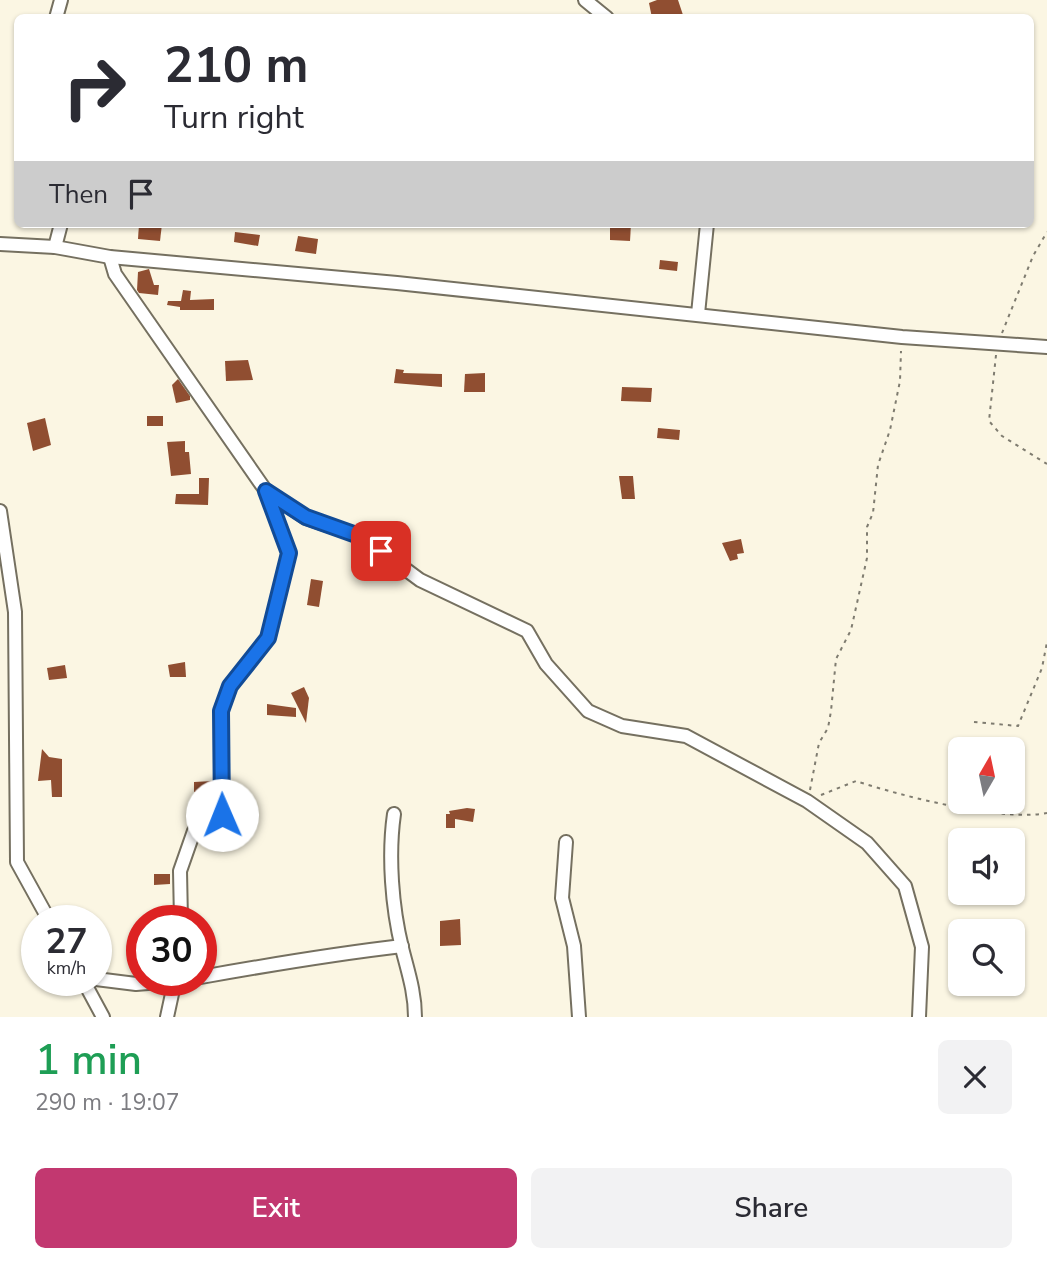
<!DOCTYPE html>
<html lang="en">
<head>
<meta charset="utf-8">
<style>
	:root { --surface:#fff; --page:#f2f2f3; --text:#2b2b33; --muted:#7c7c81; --accent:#c23870 }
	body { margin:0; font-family:"Nunito Sans",sans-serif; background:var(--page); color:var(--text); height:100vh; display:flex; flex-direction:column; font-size:26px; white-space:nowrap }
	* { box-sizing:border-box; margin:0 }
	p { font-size:23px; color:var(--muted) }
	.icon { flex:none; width:38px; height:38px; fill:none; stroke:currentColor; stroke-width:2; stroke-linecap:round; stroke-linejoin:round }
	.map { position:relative; height:1017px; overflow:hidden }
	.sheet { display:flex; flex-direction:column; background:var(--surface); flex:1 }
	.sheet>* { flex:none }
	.banner { position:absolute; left:14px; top:14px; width:1020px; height:214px; border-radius:10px; box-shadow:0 2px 5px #0004; background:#fff; color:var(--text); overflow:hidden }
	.needle { width:46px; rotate:9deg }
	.buttons { position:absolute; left:948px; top:737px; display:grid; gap:14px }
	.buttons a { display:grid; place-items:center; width:77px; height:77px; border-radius:10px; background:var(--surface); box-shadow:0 2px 5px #0004; font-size:35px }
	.speed { position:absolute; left:21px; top:905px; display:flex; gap:14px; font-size:35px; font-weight:700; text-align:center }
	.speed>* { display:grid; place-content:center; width:91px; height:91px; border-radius:50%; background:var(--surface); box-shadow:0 2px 5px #0004; line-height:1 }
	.speed small { font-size:18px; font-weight:400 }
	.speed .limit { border:10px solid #d22; background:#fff; color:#111 }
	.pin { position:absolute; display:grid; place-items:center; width:60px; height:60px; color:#fff; margin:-30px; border-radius:14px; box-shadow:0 4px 10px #0006 }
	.me { position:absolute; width:77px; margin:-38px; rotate:359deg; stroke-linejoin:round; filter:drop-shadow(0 0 5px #0008) }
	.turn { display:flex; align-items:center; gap:24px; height:147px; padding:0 35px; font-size:32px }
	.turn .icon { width:91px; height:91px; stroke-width:2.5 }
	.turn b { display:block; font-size:49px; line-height:60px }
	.then { display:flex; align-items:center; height:66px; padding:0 35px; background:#0003; gap:14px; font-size:26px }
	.round { display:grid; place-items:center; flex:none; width:74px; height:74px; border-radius:10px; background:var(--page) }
	.overview { display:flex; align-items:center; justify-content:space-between; height:119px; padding:0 35px }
	h1 { font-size:42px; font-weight:600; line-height:52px; color:#1e9e55 }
	.button { display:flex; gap:14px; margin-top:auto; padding:14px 35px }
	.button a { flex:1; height:80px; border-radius:10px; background:var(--accent); color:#fff; font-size:28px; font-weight:600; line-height:80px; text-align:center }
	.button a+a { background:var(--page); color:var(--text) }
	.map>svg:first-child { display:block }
</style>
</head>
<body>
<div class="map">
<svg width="1047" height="1017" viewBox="0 0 1047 1017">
	<rect width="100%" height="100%" fill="#fbf6e3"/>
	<g fill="#904e31">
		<polygon points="657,0 678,0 684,18 652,18 649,3"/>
		<polygon points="139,224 162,224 160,241 138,239"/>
		<polygon points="610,224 631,224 630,241 610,240"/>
		<polygon points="235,232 260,235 258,246 234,242"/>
		<polygon points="298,236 318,239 316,254 295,251"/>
		<polygon points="660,260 678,262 677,271 659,269"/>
		<polygon points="149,269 154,285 159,285 158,295 139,293 137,290 138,272"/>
		<polygon points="183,290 191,291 190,300 214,299 214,310 180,310 180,307 167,305 168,301 181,301"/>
		<polygon points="248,360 253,380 226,381 225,361"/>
		<polygon points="396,369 404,370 403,373 442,374 442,387 394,383"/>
		<polygon points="485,373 485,392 464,392 465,374"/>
		<polygon points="178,379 190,396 190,400 176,403 172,385"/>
		<polygon points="622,387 652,388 651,402 621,401"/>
		<rect x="147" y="416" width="16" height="10"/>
		<polygon points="45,418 51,445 33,451 27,423"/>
		<polygon points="658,428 680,430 679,440 657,438"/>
		<polygon points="185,441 185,452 189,452 191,474 171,476 167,442"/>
		<polygon points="619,476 633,476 635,499 622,499"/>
		<polygon points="199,478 209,478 208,505 175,504 176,494 199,494"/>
		<polygon points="741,539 744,553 737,554 738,559 730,561 722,543"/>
		<polygon points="311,579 323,581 319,607 307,605"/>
		<polygon points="185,662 186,677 170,677 168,665"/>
		<polygon points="65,665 67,678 49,680 47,668"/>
		<polygon points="304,687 309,698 306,723 291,693"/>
		<polygon points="267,704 296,708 296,717 267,715"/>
		<polygon points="42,749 49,757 62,759 62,797 52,797 51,780 38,781"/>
		<polygon points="213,781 213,791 194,792 194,782"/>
		<polygon points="467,808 475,809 473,822 455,819 455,828 446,828 446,814 450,814 449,811"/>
		<polygon points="154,874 170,874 170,884 154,885"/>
		<polygon points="460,919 461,945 440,946 440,921"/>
	</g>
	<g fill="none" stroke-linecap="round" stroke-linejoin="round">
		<defs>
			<g id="minor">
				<polyline points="585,0 607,18"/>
				<polyline points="56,18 61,0"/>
				<polyline points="0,244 55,247 110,257 397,283 902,337 1047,347"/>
				<polyline points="55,247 61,224"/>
				<polyline points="110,257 115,274 266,491 306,518 362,537 420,580 527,631 546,664 588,711 622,726 686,736 807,801 867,843 905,886 922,947 919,1017"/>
				<polyline points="698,314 707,224"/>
				<polyline points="0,511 15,612 17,862 49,920"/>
				<path d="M394 814C388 856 392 907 402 948 408 972 415 992 415 1017"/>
				<polyline points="566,842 562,898 574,946 579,1017"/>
				<polyline points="181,920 180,871 194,831 222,815 221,711 230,686 268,638 289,553 266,491"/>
				<path d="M201 977C268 965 334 954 402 946"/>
				<polyline points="96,979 136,984 184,980"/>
				<polyline points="83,980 103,1017"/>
				<polyline points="167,1017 175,980"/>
			</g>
		</defs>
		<use href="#minor" stroke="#757060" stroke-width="16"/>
		<g stroke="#7f7c70" stroke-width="2" stroke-dasharray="3.5 5" stroke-linecap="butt">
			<polyline points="1002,333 1033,256 1047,232"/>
			<polyline points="996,355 989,421 1002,436 1047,464"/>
			<polyline points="974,722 1018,726 1042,668 1047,642"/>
			<polyline points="810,790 819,743 828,728 831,711 836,659 851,630 867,558 867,527 873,513 878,465 890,430 900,381 901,351"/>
			<path d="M821 795 856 781C901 796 1003 822 1047 813"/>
		</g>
		<use href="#minor" stroke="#fff" stroke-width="12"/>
	</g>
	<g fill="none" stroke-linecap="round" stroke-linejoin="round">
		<defs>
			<polyline id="route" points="222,815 221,711 230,686 268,638 289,553 266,491 306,517 362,537 381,551"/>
		</defs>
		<use href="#route" stroke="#114b97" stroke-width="18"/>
		<use href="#route" stroke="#1a73e8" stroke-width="12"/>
	</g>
</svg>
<div class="buttons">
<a><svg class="needle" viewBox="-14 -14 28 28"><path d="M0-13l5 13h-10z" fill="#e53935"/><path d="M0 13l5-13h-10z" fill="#7c7c81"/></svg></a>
<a><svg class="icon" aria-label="sound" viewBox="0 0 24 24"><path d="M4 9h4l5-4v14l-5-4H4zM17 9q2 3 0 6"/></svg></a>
<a><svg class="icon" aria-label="search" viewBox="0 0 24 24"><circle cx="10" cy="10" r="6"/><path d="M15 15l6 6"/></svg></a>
</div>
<div class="speed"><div>27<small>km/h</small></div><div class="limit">30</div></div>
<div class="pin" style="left:381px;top:551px;background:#d93025"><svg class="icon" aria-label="arrive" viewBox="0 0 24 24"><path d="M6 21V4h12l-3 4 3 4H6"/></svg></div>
<svg class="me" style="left:222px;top:815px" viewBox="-20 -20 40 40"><circle r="19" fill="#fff"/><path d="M0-13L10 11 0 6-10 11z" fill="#1a73e8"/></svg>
<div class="banner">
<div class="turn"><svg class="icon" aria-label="right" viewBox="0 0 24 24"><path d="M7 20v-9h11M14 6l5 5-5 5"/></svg><div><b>210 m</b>Turn right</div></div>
<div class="then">Then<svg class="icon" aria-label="arrive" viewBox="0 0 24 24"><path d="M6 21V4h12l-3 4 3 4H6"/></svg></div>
</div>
</div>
<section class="sheet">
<div class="overview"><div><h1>1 min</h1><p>290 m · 19:07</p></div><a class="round"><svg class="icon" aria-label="close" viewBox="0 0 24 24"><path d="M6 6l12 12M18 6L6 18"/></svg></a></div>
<div class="button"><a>Exit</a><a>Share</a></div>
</section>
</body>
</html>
